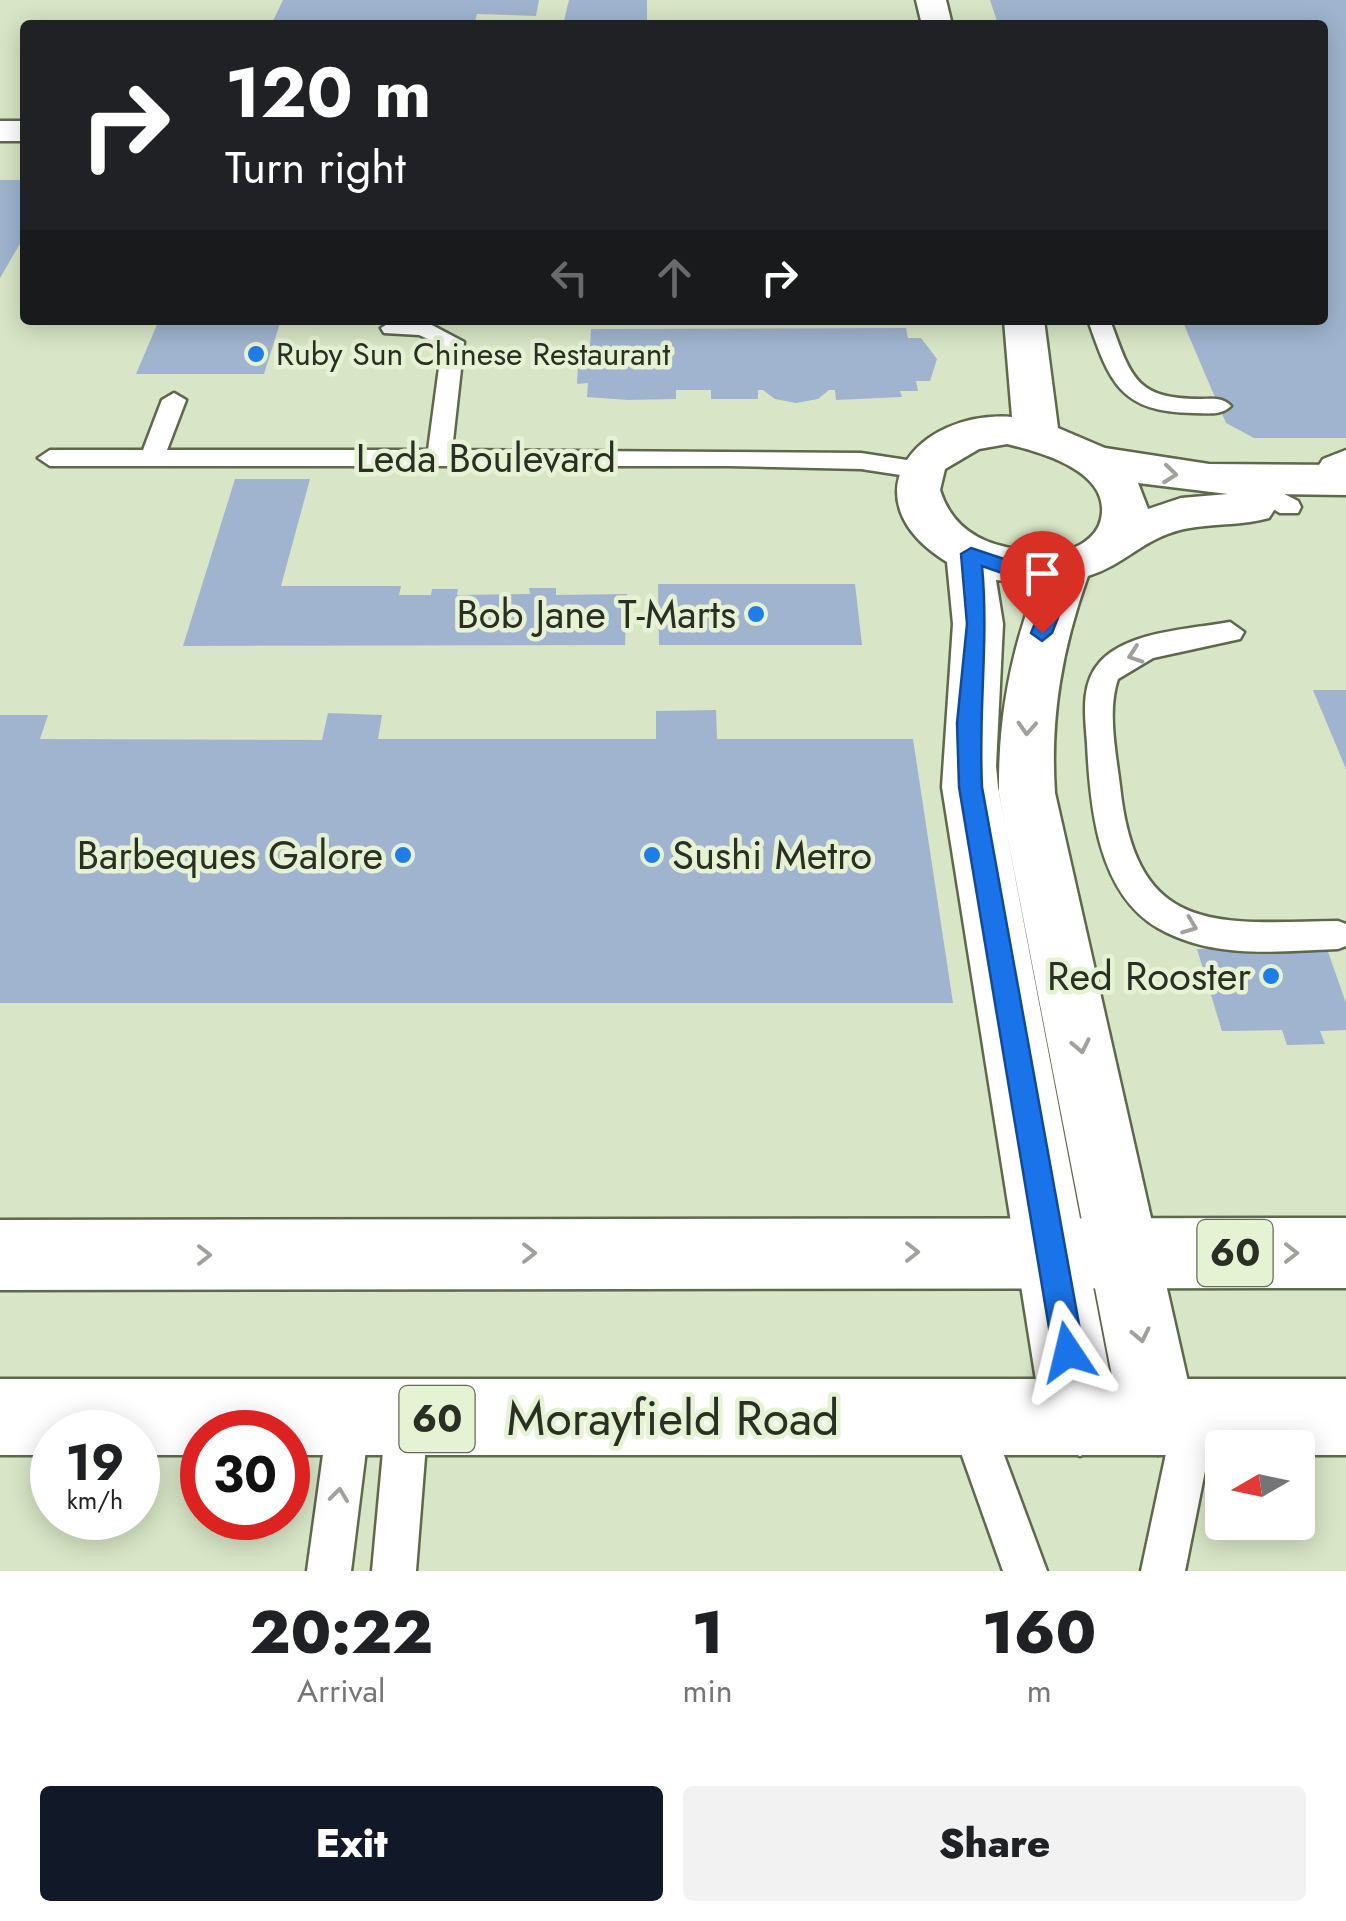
<!DOCTYPE html>
<html lang="en">
<head>
<meta charset="utf-8">
<style>
	:root { --surface:#fff; --page:#f2f2f2; --text:#202124; --muted:#757577; --accent:#111827 }
	body { margin:0; font-family:Jost,sans-serif; background:var(--page); color:var(--text); height:100vh; display:flex; flex-direction:column; font-size:38px; white-space:nowrap }
	* { box-sizing:border-box; margin:0 }
	p { font-size:32px; color:var(--muted) }
	.icon { flex:none; width:55px; height:55px; fill:none; stroke:currentColor; stroke-width:2; stroke-linecap:round; stroke-linejoin:round }
	.map { position:relative; height:1571px; overflow:hidden }
	.sheet { display:flex; flex-direction:column; background:var(--surface); flex:1 }
	.sheet>* { flex:none }
	.hud { position:absolute; left:20px; top:20px; width:1308px; height:305px; border-radius:10px; box-shadow:0 5px 25px #0003; background:#202124; color:#fff; overflow:hidden }
	.needle { width:65px; rotate:261deg }
	.buttons { position:absolute; left:1205px; top:1430px; display:grid; gap:20px }
	.buttons a { display:grid; place-items:center; width:110px; height:110px; border-radius:10px; background:var(--surface); box-shadow:0 5px 25px #0003; font-size:50px }
	.speed { position:absolute; left:30px; top:1410px; display:flex; gap:20px; font-size:50px; font-weight:700; text-align:center }
	.speed>* { display:grid; place-content:center; width:130px; height:130px; border-radius:50%; background:var(--surface); box-shadow:0 5px 25px #0003; line-height:1 }
	.speed small { font-size:25px; font-weight:400 }
	.speed .limit { border:15px solid #d22; background:#fff; color:#111 }
	.pin { position:absolute; display:grid; place-items:center; width:85px; height:85px; color:#fff; margin:-102px -42px; border-radius:50% 50% 50% 0; rotate:-45deg; box-shadow:0 0 10px #0007 }
	.pin .icon { rotate:45deg }
	.me { position:absolute; width:110px; margin:-55px; rotate:350deg; stroke-linejoin:round; filter:drop-shadow(0 0 8px #0008) }
	.turn { display:flex; align-items:center; gap:35px; height:210px; padding:0 40px; font-size:45px }
	.turn .icon { width:130px; height:130px; stroke-width:2.5 }
	.turn b { display:block; font-size:70px; line-height:85px }
	.lanes { display:flex; align-items:center; height:95px; padding:0 40px; background:#0003; justify-content:center; gap:50px; direction:ltr }
	.lanes .off { opacity:.35 }
	.eta { display:flex; justify-content:space-evenly; align-items:center; height:170px; text-align:center }
	.eta b { font-size:60px; font-weight:800; line-height:70px }
	.button { display:flex; gap:20px; margin-top:auto; padding:20px 40px }
	.button a { flex:1; height:115px; border-radius:10px; background:var(--accent); color:#fff; font-size:40px; font-weight:800; line-height:115px; text-align:center }
	.button a+a { background:var(--page); color:var(--text) }
	.map>svg:first-child { display:block }
</style>
</head>
<body>
<div class="map">
<svg width="1346" height="1571" viewBox="0 0 1346 1571">
	<rect width="100%" height="100%" fill="#d8e5c6"/>
	<g fill="#a0b4cf">
		<polygon points="283,0 539,0 536,16 477,14 475,21 273,21"/>
		<polygon points="569,0 647,0 647,25 563,25"/>
		<polygon points="990,0 1346,0 1346,438 1254,438 1226,423 1182,320 1322,320 1322,25 971,25 970,21 997,21"/>
		<polygon points="0,180 25,180 25,235 0,278"/>
		<polygon points="159,320 281,320 264,374 136,374"/>
		<polygon points="906,328 908,338 921,338 937,359 930,381 916,381 918,391 900,391 902,397 836,400 835,390 829,390 818,399 796,403 775,399 763,390 758,390 758,399 711,399 711,390 676,390 676,399 628,400 587,397 588,383 577,384 579,346 590,346 591,329"/>
		<polygon points="235,479 310,479 281,586 401,586 399,595 431,595 432,589 458,589 457,595 530,594 529,588 556,588 556,595 627,594 625,645 183,646"/>
		<polygon points="658,584 855,584 862,645 659,645"/>
		<polygon points="1313,690 1346,690 1346,769"/>
		<polygon points="716,710 717,739 913,739 953,1003 0,1003 0,715 48,715 40,739 322,740 328,713 382,715 378,739 656,739 656,711"/>
		<polygon points="1197,949 1327,949 1346,1003 1346,1030 1320,1031 1325,1044 1287,1045 1282,1030 1222,1031"/>
	</g>
	<g fill="none" stroke-linecap="round" stroke-linejoin="round">
		<defs>
			<g id="service">
				<path d="M1088 320H1110C1131 377 1135 399 1201 399 1213 399 1222 397 1231 406 1221 416 1207 413 1194 413 1120 412 1110 383 1088 320Z"/>
				<polygon points="392,321 430,324 464,342 452,450 861,453 920,462 932,470 920,478 861,469 730,466 50,466 38,458 50,450 143,450 162,400 174,393 186,400 167,450 428,450 442,345 419,335 384,333 381,328"/>
				<polygon points="1346,450 1346,468 1331,485 1313,485 1310,479 1323,459"/>
				<polygon points="1241,472 1298,501 1301,507 1298,513 1280,513 1232,486 1229,480"/>
				<path d="M1230 622 1244 632 1240 639 1153 658 1118 679C1107 711 1116 753 1120 786 1136 937 1217 923 1338 921L1346 924V946L1338 949C1277 951 1214 960 1158 928 1097 893 1090 805 1087 743 1085 716 1080 684 1100 662 1127 631 1192 629 1230 622Z"/>
				<polygon points="1195,1395 1210,1401 1216,1416 1185,1571 1141,1571 1174,1416 1180,1401"/>
				<polygon points="349,1397 364,1403 370,1418 351,1571 307,1571 328,1418 334,1403"/>
				<polygon points="407,1398 422,1404 428,1419 416,1571 372,1571 386,1419 392,1404"/>
				<polygon points="970,1398 985,1404 1047,1571 1003,1571 949,1419 955,1404"/>
			</g>
			<g id="minor">
				<polygon points="916,0 946,0 952,25 922,25"/>
				<rect x="0" y="121" width="25" height="20"/>
				<path d="M1004 320H1044L1058 428 1105 448 1209 464 1346 465V495L1263 494 1276 507 1269 518C1241 526 1212 523 1184 529 1141 539 1127 564 1088 576 1062 648 1050 717 1055 793L1196 1417 1185 1444 1158 1455 1131 1444 1120 1417 999 793C998 720 1010 652 1037 584L996 580 1003 624 996 766 998 787 1118 1418 1107 1445 1080 1456 1053 1445 1042 1418 942 787 953 624 947 562C845 499 916 410 1012 417ZM1007 444C1040 452 1112 471 1101 519 1099 529 1092 537 1083 543 1070 552 1053 550 1038 550 994 550 954 535 940 490L945 469 979 449ZM1138 483 1228 494 1181 498 1148 509Z"/>
			</g>
			<g id="primary">
				<polygon points="1346,1218 1346,1288 0,1290 0,1220"/>
				<polygon points="0,1379 1346,1379 1346,1455 1298,1455 1298,1448 1222,1448 1222,1455 288,1455 288,1432 202,1432 202,1455 138,1455 138,1432 52,1432 52,1455 0,1455"/>
			</g>
		</defs>
		<use href="#service" stroke="#5d684c" stroke-width="5"/>
		<use href="#minor" stroke="#5d684c" stroke-width="5"/>
		<use href="#primary" stroke="#5d684c" stroke-width="5"/>
		<use href="#service" fill="#fff" fill-rule="evenodd"/>
		<use href="#minor" fill="#fff" fill-rule="evenodd"/>
		<use href="#primary" fill="#fff" fill-rule="evenodd"/>
	</g>
	<defs><path id="oneway-chevron" d="M-2-3.5L2.5 0L-2 3.5" fill="none" stroke-width="1.6" stroke-linecap="round" stroke-linejoin="round" transform="scale(2.5)"/></defs>
	<g stroke="#9fa19c">
		<use href="#oneway-chevron" transform="translate(1170 474) rotate(6)"/>
		<use href="#oneway-chevron" transform="translate(1135 655) rotate(161)"/>
		<use href="#oneway-chevron" transform="translate(1027 728) rotate(93)"/>
		<use href="#oneway-chevron" transform="translate(1190 926) rotate(21)"/>
		<use href="#oneway-chevron" transform="translate(1081 1046) rotate(78)"/>
		<use href="#oneway-chevron" transform="translate(912 1252)"/>
		<use href="#oneway-chevron" transform="translate(529 1253)"/>
		<use href="#oneway-chevron" transform="translate(1291 1253)"/>
		<use href="#oneway-chevron" transform="translate(204 1255)"/>
		<use href="#oneway-chevron" transform="translate(1141 1335) rotate(78)"/>
		<use href="#oneway-chevron" transform="translate(339 1495) rotate(-83)"/>
	</g>
	<path fill="#1a73e8" stroke="#114b97" stroke-width="2.5" d="M971 548 1004 559 1068 560 1078 567 1052 633 1042 641 1031 633 1055 574 1002 573 982 566C989 640 978 712 982 787L1084 1352 1079 1363 1068 1367 1058 1363 1053 1352 959 787 957 723 967 624 961 554Z"/>
	<g fill="#207ce6" stroke="#e5f2d3" stroke-width="4">
		<circle cx="256" cy="354" r="10"/>
		<circle cx="756" cy="614" r="10"/>
		<circle cx="403" cy="855" r="10"/>
		<circle cx="652" cy="855" r="10"/>
		<circle cx="1271" cy="976" r="10"/>
	</g>
	<g text-anchor="middle" stroke-width="9" stroke-linejoin="round" paint-order="stroke">
		<g font-size="32" fill="#2a2f23" stroke="#e5f2d3" text-anchor="start">
			<text x="276" y="365">Ruby Sun Chinese Restaurant</text>
		</g>
		<g fill="#e5f2d3" stroke="#626a58" stroke-width="2.5">
			<rect x="1197.5" y="1220" width="75" height="66" rx="8"/>
			<rect x="399.5" y="1386" width="75" height="66" rx="8"/>
		</g>
		<g font-size="38" font-weight="bold" fill="#2a2f23">
			<text x="1235" y="1266">60</text>
			<text x="437" y="1432">60</text>
		</g>
		<g font-size="40" fill="#2a2f23" stroke="#e5f2d3">
			<text x="486" y="472">Leda Boulevard</text>
		</g>
		<g font-size="40" fill="#2a2f23" stroke="#e5f2d3" text-anchor="end">
			<text x="736" y="628">Bob Jane T-Marts</text>
			<text x="383" y="869">Barbeques Galore</text>
			<text x="672" y="869" text-anchor="start">Sushi Metro</text>
			<text x="1251" y="990">Red Rooster</text>
		</g>
		<g font-size="48" fill="#2a2f23" stroke="#e5f2d3">
			<text x="673" y="1435">Morayfield Road</text>
		</g>
	</g>
</svg>
<div class="buttons">
<a><svg class="needle" viewBox="-14 -14 28 28"><path d="M0-13l5 13h-10z" fill="#e53935"/><path d="M0 13l5-13h-10z" fill="#757577"/></svg></a>
</div>
<div class="speed"><div>19<small>km/h</small></div><div class="limit">30</div></div>
<div class="pin" style="left:1042px;top:633px;background:#d93025"><svg class="icon" aria-label="arrive" viewBox="0 0 24 24"><path d="M6 21V4h12l-3 4 3 4H6"/></svg></div>
<svg class="me" style="left:1068px;top:1352px" viewBox="-20 -20 40 40"><path d="M0-17L14 15 0 8-14 15z" fill="#1a73e8" stroke="#fff" stroke-width="4"/></svg>
<div class="hud">
<div class="turn"><svg class="icon" aria-label="right" viewBox="0 0 24 24"><path d="M7 20v-9h11M14 6l5 5-5 5"/></svg><div><b>120 m</b>Turn right</div></div>
<div class="lanes"><svg class="icon off" aria-label="left" viewBox="0 0 24 24"><path d="M17 20v-9H6M10 6l-5 5 5 5"/></svg><svg class="icon off" aria-label="ahead" viewBox="0 0 24 24"><path d="M12 20V5M6 11l6-6 6 6"/></svg><svg class="icon" aria-label="right" viewBox="0 0 24 24"><path d="M7 20v-9h11M14 6l5 5-5 5"/></svg></div>
</div>
</div>
<section class="sheet">
<div class="eta">
<div><b>20:22</b><p>Arrival</p></div>
<div><b>1</b><p>min</p></div>
<div><b>160</b><p>m</p></div>
</div>
<div class="button"><a>Exit</a><a>Share</a></div>
</section>
</body>
</html>
